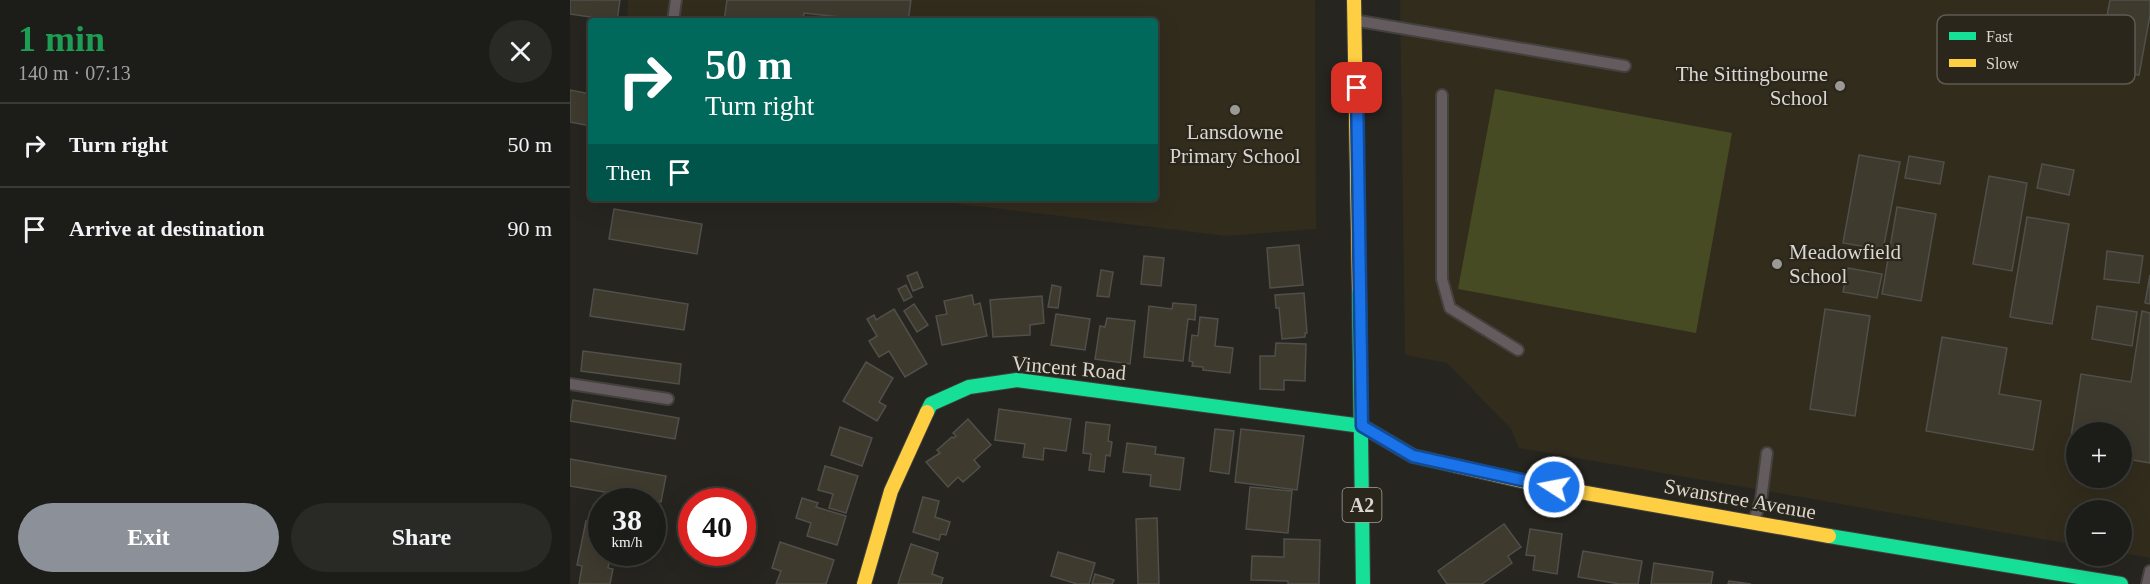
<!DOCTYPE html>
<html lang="en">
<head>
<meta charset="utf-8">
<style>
	:root { --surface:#1c1c18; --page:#292925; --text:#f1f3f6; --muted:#a0a1a2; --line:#3a3a37; --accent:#8c9099 }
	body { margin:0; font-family:"Times New Roman",serif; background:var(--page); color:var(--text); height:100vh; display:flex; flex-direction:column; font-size:22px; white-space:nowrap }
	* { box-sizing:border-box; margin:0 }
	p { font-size:20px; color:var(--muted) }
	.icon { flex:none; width:33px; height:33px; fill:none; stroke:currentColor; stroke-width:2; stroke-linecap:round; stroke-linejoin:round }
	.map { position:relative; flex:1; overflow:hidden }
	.details { display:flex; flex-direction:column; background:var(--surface); width:570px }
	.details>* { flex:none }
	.top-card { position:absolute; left:18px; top:18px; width:570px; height:183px; border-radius:6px; box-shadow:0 6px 24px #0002,0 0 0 2px var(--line); background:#00695c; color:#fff; overflow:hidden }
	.fabs { position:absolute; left:1496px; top:422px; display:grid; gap:12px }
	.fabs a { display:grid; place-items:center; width:66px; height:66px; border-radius:50%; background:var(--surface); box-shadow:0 6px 24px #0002,0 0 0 2px var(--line); font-size:30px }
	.speed { position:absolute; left:18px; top:488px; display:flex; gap:12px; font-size:30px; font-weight:700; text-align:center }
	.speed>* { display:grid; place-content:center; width:78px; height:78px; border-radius:50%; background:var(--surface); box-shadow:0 6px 24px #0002,0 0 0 2px var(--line); line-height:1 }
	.speed small { font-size:15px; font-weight:400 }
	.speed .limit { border:9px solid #d22; background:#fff; color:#111 }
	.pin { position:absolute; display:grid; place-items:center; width:51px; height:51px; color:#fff; margin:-26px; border-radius:12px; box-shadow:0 3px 9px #0006 }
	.me { position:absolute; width:66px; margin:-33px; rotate:281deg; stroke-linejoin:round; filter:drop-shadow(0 0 4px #0008) }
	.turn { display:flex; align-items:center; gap:21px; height:126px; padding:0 18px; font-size:27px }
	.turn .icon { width:78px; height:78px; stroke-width:2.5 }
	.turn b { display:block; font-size:42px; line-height:51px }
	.then { display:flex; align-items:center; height:57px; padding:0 18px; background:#0003; gap:12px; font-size:22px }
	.round { display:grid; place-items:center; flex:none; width:63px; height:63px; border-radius:32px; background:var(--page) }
	.head { display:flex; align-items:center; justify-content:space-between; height:102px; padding:0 18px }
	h1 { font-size:36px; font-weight:800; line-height:45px; color:#1e9e55 }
	.primary-button { display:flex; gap:12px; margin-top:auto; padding:12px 18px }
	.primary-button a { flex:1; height:69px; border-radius:36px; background:var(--accent); color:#fff; font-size:24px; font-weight:800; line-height:69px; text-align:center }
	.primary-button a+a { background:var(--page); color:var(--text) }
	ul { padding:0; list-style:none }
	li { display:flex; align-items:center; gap:18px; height:84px; padding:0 18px; border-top:2px solid var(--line) }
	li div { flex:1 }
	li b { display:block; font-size:22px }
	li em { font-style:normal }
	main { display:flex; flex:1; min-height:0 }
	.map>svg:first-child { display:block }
</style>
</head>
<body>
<main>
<section class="details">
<div class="head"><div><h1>1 min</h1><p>140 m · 07:13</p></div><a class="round"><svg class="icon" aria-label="close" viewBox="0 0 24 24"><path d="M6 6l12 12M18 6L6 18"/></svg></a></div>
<ul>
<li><svg class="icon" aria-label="right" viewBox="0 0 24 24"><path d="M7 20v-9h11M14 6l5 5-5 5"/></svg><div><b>Turn right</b></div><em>50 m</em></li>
<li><svg class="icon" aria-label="arrive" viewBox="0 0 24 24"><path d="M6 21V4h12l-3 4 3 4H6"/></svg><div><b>Arrive at destination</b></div><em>90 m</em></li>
</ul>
<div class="primary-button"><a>Exit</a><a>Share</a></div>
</section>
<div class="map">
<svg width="1580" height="584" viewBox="0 0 1580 584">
	<rect width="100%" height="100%" fill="#262520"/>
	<g fill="#322c1d" fill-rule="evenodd">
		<polygon points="58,0 745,0 746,229 656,236 341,198 585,198 585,21 57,21"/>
		<path d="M830 0H1580V558L1551 553V510H1506V545L949 448 941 429 877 363 835 355ZM1506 432H1551V477H1506Z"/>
	</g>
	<polygon fill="#474b23" points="925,89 1162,133 1126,333 888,289"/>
	<g fill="#3f3a2e" stroke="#504f4b" stroke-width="1.5">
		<polygon points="0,0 50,0 47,21 0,14"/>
		<polygon points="157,0 341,0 338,21 279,21 279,18 234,13 233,21 154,21"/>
		<polygon points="1540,0 1580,0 1580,15 1569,75 1527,67"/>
		<polygon points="0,90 21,94 21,126 0,122"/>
		<polygon points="1289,155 1330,162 1313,250 1273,243"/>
		<polygon points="1339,156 1374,162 1370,184 1335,178"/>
		<polygon points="1472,164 1504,170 1499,195 1467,188"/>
		<polygon points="1419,176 1457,183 1442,271 1403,264"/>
		<polygon points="1327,207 1366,214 1351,301 1312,294"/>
		<polygon points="44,209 132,224 127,254 39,239"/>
		<polygon points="1457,217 1499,224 1482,324 1440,317"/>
		<polygon points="729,245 733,285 700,288 697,248"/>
		<polygon points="1537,251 1573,256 1569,283 1534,279"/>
		<polygon points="574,256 594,258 591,286 571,284"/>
		<polygon points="1278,268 1312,274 1307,298 1273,292"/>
		<polygon points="531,270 543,272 539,297 527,296"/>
		<polygon points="347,272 353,287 343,291 337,276"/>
		<polygon points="1580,275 1580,304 1575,303"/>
		<polygon points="336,285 342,297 334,301 328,289"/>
		<polygon points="482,285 491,287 488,308 478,307"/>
		<polygon points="24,289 118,304 114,330 20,316"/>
		<polygon points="734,293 737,333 735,333 735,337 712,339 709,308 706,308 705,295"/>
		<polygon points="402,295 404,305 410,303 417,336 372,345 366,316 377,314 374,301"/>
		<polygon points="472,296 474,323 460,325 460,335 423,337 420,300"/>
		<polygon points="603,303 626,305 625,320 618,319 613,361 574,357 579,306 602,309"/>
		<polygon points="344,304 358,325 347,332 334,311"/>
		<polygon points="1527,306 1567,312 1562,346 1522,339"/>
		<polygon points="324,309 357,364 335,377 319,351 309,357 299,341 307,336 297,319 304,315 306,320"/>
		<polygon points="1255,309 1300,316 1285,416 1240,409"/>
		<polygon points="1572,311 1580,313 1580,463 1551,458 1551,432 1506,432 1506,450 1499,449 1511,374 1561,382"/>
		<polygon points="486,314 520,319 515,350 481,345"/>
		<polygon points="630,317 648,319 645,346 663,348 660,373 633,370 633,367 622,366 623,362 619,361 622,335 628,336"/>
		<polygon points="537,318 565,321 560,364 525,359 530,326 535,327"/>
		<polygon points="1372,337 1437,348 1429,394 1471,401 1463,450 1356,431"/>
		<polygon points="706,343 736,344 735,381 714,380 714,390 690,389 690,356 705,356"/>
		<polygon points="13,351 111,364 109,384 11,371"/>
		<polygon points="296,362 323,378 309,402 316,406 307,421 273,401"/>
		<polygon points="3,400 109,418 105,439 0,421"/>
		<polygon points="429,409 501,419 496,451 474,448 473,460 453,457 455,444 425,440"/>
		<polygon points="398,419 421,445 404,460 410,467 393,482 388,477 378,487 356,462 370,453 367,450 382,437 384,438 386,436 383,433"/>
		<polygon points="516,422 540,425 538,441 542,442 540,456 536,455 534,472 519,470 521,454 513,453"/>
		<polygon points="270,427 302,438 292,466 261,455"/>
		<polygon points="645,429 664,431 659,474 640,471"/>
		<polygon points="671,429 734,436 727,490 665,482"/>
		<polygon points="557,443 586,447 585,454 614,458 610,490 580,486 581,475 553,472"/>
		<polygon points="0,459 96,476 91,502 0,486"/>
		<polygon points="255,466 288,476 276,513 259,508 263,494 248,490"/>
		<polygon points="680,487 722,491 718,533 676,529"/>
		<polygon points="353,497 369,501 365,517 380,522 376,535 371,534 369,540 343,532"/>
		<polygon points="232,498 248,503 246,507 276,516 267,545 237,536 241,523 226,518"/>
		<polygon points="587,518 589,584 568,584 566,519"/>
		<polygon points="16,521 32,525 32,552 41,552 38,568 43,569 40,584 9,584 12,566 7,565"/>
		<polygon points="934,524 951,547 938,556 942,563 912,584 877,584 868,571"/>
		<polygon points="960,529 992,534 987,574 963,570 965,556 956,555"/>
		<polygon points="714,539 750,540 749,584 718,584 718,581 681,580 682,556 714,557"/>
		<polygon points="210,542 264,560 256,584 206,584 211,571 202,568"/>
		<polygon points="341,544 368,553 362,574 373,578 371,584 328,584"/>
		<polygon points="1013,551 1072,561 1068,584 1050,584 1008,577"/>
		<polygon points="488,552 525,563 519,584 507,584 481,576"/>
		<polygon points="1084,563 1143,572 1141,584 1081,584"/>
		<polygon points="525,574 544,580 542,584 522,584"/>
		<polygon points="1159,581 1181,584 1158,584"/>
	</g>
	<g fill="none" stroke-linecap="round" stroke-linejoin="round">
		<defs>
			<g id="lane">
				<polyline points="103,21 106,0"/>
				<polyline points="789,21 1055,66"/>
				<polyline points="872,95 872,279 880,308 948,350"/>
				<polyline points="0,384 98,399"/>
				<polyline points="1184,520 1191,500 1197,453"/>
				<polyline points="1577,584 1580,571"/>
			</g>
			<g id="fast">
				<polyline points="789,289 793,584"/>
				<polyline points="357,412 361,404 399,387 447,380 792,426 843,456 887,466"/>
				<polyline points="1259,536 1551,584"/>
			</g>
			<g id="slow">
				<polyline points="784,0 789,289"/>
				<polyline points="887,466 965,484 1259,536"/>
				<polyline points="294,584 321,491 357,412"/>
			</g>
		</defs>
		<use href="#lane" stroke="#42413d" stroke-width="14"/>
		<use href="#fast" stroke="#42413d" stroke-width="16"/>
		<use href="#slow" stroke="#42413d" stroke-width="16"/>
		<use href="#lane" stroke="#645b5f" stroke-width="10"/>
		<use href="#fast" stroke="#16e098" stroke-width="14"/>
		<use href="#slow" stroke="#ffcf43" stroke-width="14"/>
	</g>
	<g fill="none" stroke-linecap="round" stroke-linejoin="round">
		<defs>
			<polyline id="route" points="787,88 792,426 843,456 984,487"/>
		</defs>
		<use href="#route" stroke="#114b97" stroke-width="15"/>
		<use href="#route" stroke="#1a73e8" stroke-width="10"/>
	</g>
	<g fill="#9b9993" stroke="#2a261c" stroke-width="2">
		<circle cx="1270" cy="86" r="6"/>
		<circle cx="665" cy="110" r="6"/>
		<circle cx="1207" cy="264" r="6"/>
	</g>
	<g text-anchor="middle" stroke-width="4.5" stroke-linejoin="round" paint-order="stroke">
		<rect fill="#2a261c" stroke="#a5a29b" stroke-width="1.5" x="772.5" y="488" width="39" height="34" rx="4.5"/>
		<g font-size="20" font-weight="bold" fill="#dad7d1">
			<text x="792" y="512">A2</text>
		</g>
		<g font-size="21" fill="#dad7d1" stroke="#2a261c" text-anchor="end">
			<text x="1258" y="81">The Sittingbourne<tspan x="1258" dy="24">School</tspan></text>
			<text x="665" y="139" text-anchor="middle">Lansdowne<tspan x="665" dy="24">Primary School</tspan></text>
			<text x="1219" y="259" text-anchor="start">Meadowfield<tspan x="1219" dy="24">School</tspan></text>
		</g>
		<g font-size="21" fill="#dad7d1" stroke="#2a261c">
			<text transform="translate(499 368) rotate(5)" y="7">Vincent Road</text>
			<text transform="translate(1170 499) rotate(10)" y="7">Swanstree Avenue</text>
		</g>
	</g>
	<rect x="1367" y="15" width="198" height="69" rx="9" fill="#2a261c" stroke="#5f5b52" stroke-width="1.5"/>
	<rect x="1379" y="32" width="27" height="8" fill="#16e098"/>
	<rect x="1379" y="59" width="27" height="8" fill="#ffcf43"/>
	<g font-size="16" fill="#dad7d1">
		<text x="1416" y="42">Fast</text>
		<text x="1416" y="69">Slow</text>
	</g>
</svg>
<div class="fabs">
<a>+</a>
<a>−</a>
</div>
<div class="speed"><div>38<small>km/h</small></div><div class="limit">40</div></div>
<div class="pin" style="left:787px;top:88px;background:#d93025"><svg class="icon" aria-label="arrive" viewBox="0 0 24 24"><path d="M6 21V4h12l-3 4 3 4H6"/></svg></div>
<svg class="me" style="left:984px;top:487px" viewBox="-20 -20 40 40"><circle r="17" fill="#1a73e8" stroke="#fff" stroke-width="3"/><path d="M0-11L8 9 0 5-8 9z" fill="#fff"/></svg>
<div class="top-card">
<div class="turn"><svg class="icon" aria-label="right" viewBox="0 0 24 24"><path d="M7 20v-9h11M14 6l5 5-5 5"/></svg><div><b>50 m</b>Turn right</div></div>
<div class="then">Then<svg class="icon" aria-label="arrive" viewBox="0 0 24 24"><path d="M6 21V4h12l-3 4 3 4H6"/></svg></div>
</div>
</div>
</main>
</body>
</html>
